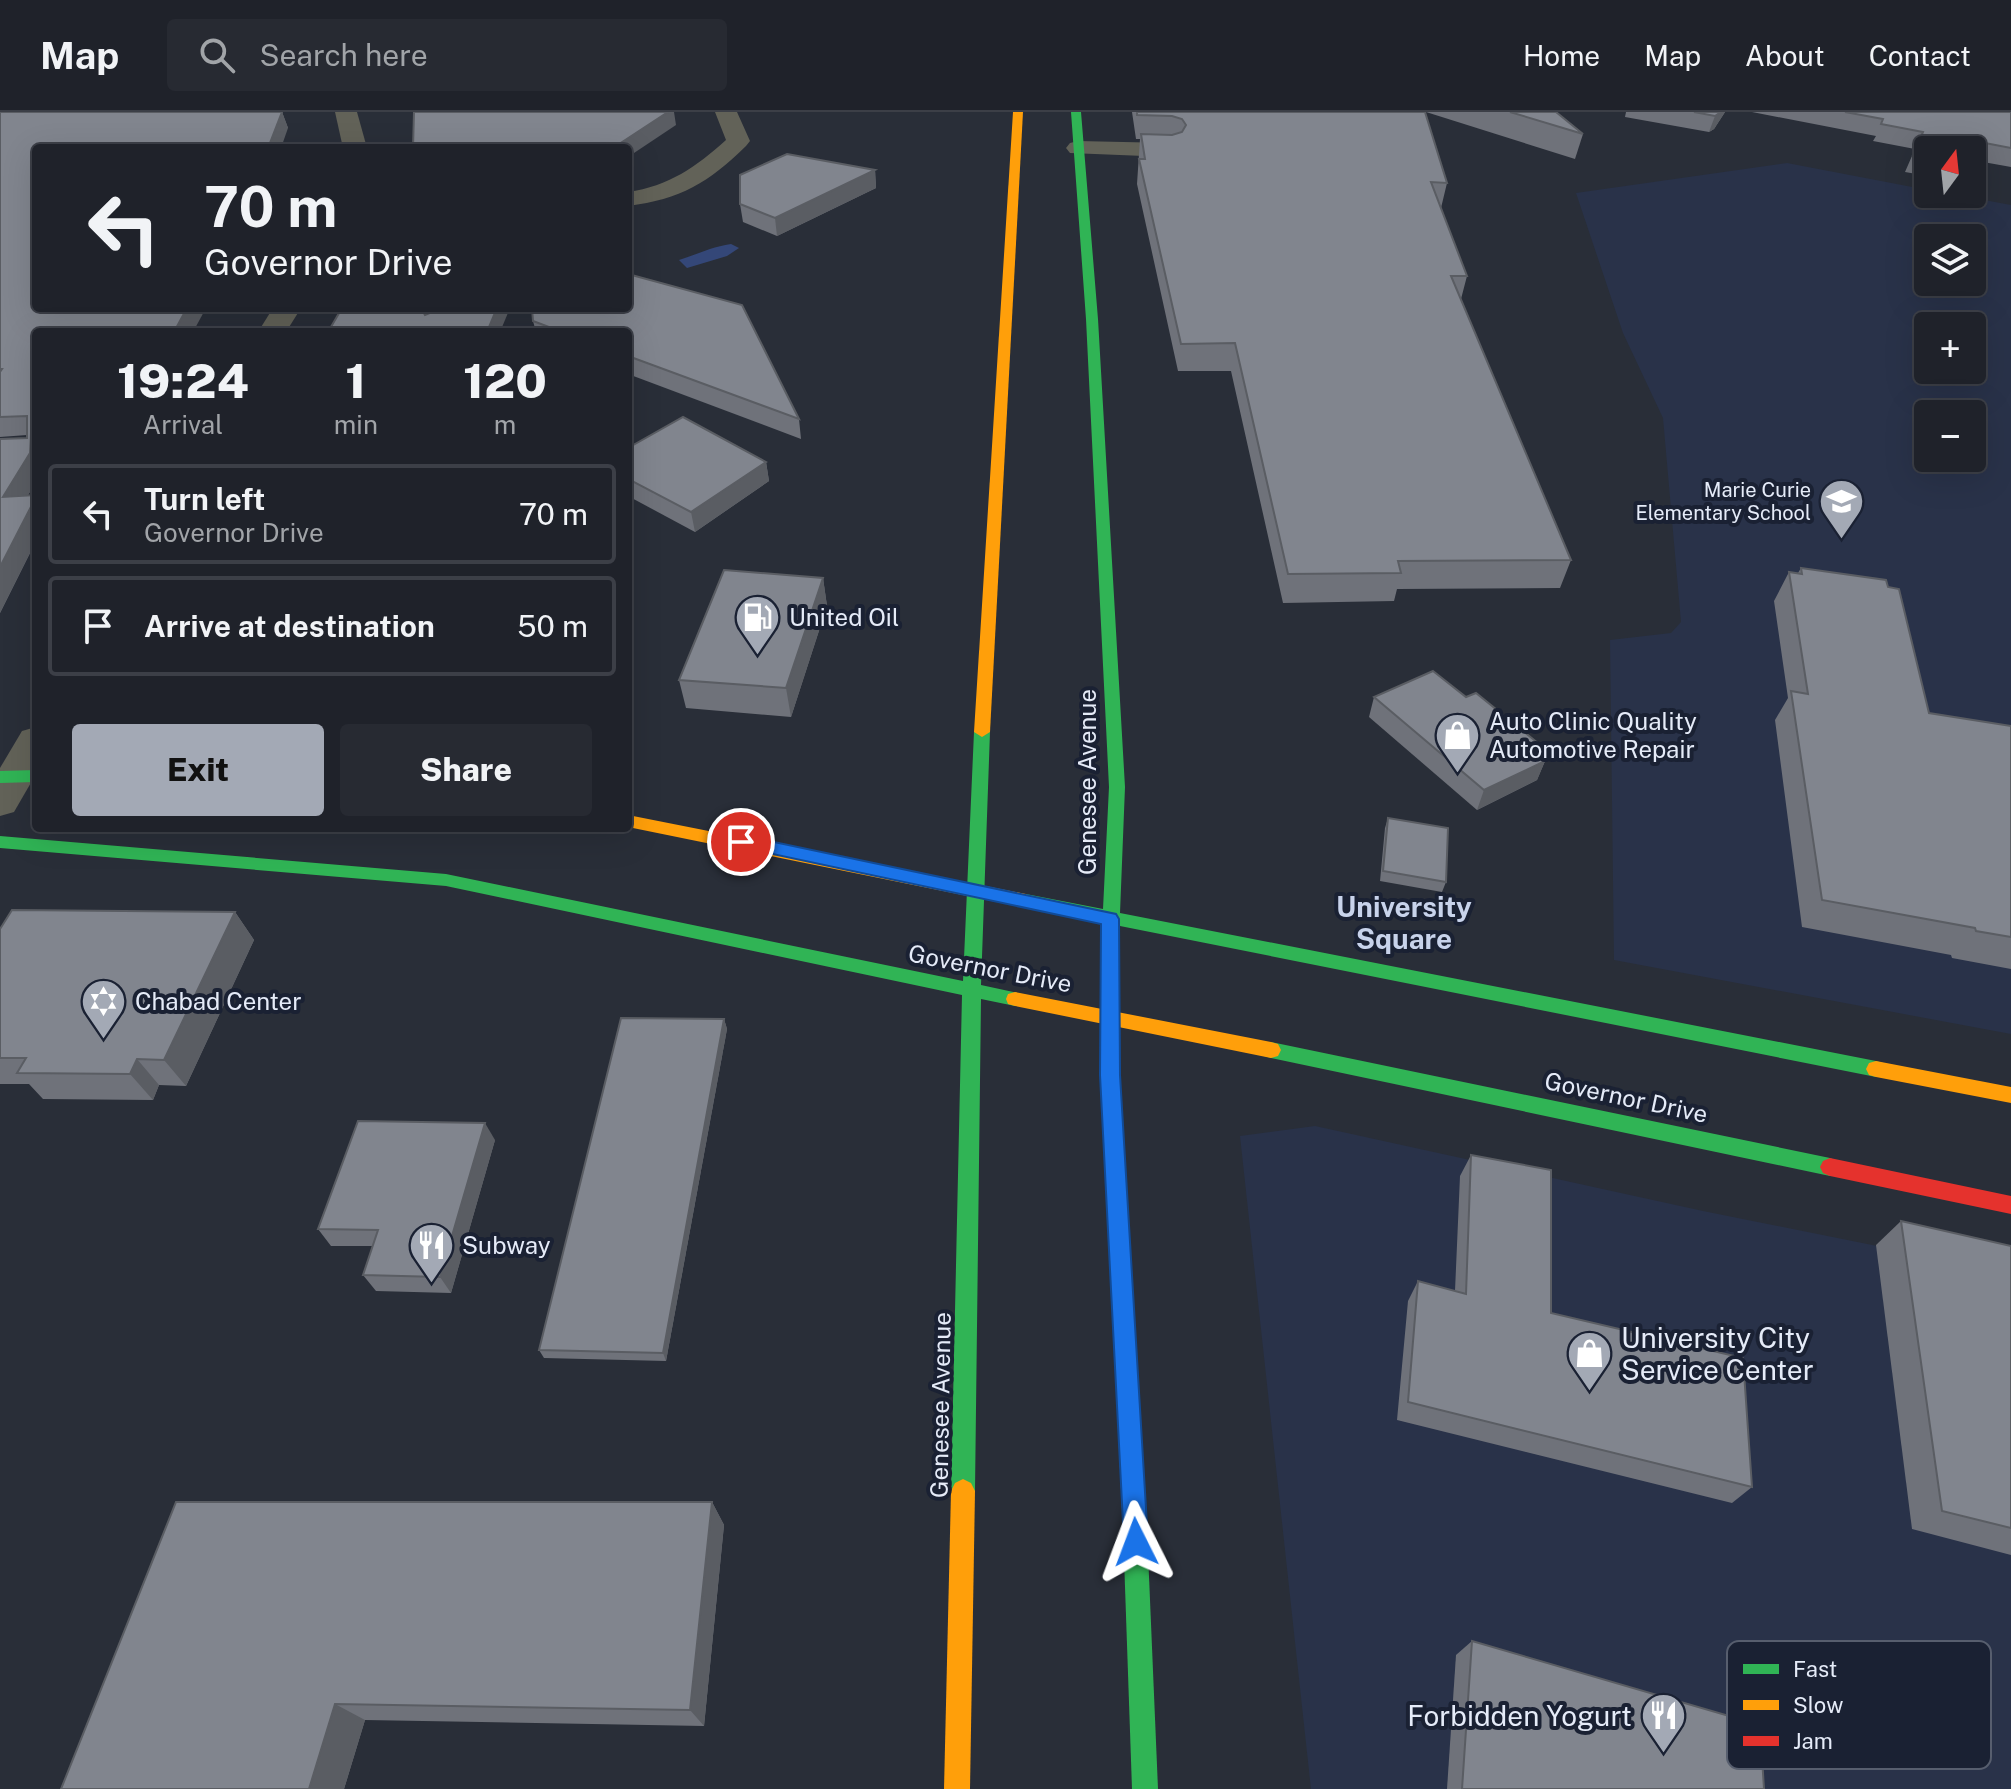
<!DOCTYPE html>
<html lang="en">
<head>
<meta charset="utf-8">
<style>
	:root { --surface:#1f222a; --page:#272a32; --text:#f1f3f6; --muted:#a1a4a8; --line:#3c3f47; --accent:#a3a9b5 }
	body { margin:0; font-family:"Public Sans",sans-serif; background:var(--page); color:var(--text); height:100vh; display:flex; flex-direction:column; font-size:30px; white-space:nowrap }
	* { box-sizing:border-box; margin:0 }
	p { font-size:26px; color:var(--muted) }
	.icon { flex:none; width:44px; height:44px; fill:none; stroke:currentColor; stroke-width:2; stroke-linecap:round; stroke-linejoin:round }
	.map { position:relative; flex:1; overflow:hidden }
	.drawer { position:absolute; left:32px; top:216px; width:600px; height:504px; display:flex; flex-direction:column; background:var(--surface); border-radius:8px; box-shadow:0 8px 32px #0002,0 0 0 2px var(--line) }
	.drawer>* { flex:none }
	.guide { position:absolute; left:32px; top:32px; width:600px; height:168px; border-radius:8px; box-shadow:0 8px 32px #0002,0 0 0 2px var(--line); background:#1f222a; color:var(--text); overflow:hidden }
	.needle { width:52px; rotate:15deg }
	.fabs { position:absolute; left:1914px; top:24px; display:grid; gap:16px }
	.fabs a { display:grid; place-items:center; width:72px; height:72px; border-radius:8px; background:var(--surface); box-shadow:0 8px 32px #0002,0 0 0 2px var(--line); font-size:40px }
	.pin { position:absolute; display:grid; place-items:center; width:68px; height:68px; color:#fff; margin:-34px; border:4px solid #fff; border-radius:50%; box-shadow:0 2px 8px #0007 }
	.me { position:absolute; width:88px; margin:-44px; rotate:357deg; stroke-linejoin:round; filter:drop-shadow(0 0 6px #0008) }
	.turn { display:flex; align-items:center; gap:28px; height:168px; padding:0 40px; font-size:36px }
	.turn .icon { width:104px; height:104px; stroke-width:2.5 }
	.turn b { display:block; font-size:56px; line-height:68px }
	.eta { display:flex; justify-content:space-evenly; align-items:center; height:136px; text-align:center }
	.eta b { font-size:48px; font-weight:800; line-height:56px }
	.action { display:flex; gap:16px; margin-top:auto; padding:16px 40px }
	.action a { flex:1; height:92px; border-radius:8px; background:var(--accent); color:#111; font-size:32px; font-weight:800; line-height:92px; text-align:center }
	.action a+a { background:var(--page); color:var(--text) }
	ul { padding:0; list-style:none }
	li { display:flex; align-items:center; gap:24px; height:100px; margin:0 16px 12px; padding:0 24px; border:4px solid var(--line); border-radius:8px }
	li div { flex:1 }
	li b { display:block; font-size:30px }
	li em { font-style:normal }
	header { display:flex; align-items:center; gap:48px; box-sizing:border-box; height:112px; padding:0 40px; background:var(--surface); border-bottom:2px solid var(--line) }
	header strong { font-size:38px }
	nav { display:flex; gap:44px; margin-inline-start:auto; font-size:28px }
	.search { width:560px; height:72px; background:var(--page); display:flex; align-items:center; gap:20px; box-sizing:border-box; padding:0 28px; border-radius:8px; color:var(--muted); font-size:30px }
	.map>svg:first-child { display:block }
</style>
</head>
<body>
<header>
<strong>Map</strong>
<div class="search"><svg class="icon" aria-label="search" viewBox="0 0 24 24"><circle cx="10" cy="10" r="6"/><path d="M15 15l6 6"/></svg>Search here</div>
<nav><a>Home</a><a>Map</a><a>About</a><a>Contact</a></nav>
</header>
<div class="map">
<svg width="2011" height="1677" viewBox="0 0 2011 1677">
	<rect width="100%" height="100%" fill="#292e38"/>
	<g fill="#293249" fill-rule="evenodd">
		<path d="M1787 51 1928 78V82H1952L2011 93V922L1614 848 1610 528 1671 521 1681 510 1663 306 1623 221 1576 81ZM1928 126H1972V170H1928ZM1928 214H1972V258H1928ZM1928 302H1972V346H1928Z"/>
		<polygon points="1315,1014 1703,1099 2011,1161 2011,1677 1311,1677 1240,1024"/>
	</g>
	<path fill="#344778" d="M731 132 739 136 727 144 687 156 679 148C698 142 711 135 731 132Z"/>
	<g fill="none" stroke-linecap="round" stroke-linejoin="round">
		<g fill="#626258" fill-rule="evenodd">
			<polygon points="335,0 357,0 367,36 343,36"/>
			<path d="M715 0H737L750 29 746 34C708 71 681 87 628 94V80C669 74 696 55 726 28Z"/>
			<polygon points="1078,29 1169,31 1177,33 1181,38 1177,43 1169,45 1070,41 1066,36 1070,31"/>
			<polygon points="273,196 301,196 286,220 258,220"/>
			<polygon points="36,615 36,662 14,700 0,704 0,656 22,619"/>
		</g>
		<g fill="#30b455" fill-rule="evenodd">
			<polygon points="1071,0 1081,0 1098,207 1125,675 1120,801 1876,949 1883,951 1886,957 1883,963 1876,965 1120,814 1116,840 1104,840 1101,835 1102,811 1020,794 1017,789 1026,782 1103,797 1109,675 1086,207"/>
			<polygon points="982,615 990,620 981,873 1022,882 1024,887 1022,892 1015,894 981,887 975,1379 971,1387 963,1391 955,1387 951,1379 962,883 446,774 0,736 0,724 446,762 963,869 974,620"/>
			<polygon points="36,658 36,670 0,671 0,659"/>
			<polygon points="1271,930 1830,1046 1837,1049 1840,1055 1837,1061 1830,1064 1271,946 1264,944 1261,938 1264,932"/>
			<polygon points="1135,1405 1144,1408 1147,1417 1158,1677 1132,1677 1123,1417 1126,1408"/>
		</g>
		<g fill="#ff9f0a" fill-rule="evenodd">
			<polygon points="1013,0 1023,0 990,620 982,625 974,620"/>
			<polygon points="628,703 1026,782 1035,789 1026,796 628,715"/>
			<polygon points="1015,880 1271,930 1278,932 1281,938 1278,944 1271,946 1015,894 1008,892 1006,887 1008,882"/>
			<polygon points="1876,949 2011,975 2011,991 1876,965 1869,963 1866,957 1869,951"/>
			<polygon points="1116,1068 1123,1071 1126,1077 1147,1417 1144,1426 1135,1429 1126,1426 1123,1417 1106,1077 1109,1071"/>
			<polygon points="963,1367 971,1371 975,1379 970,1677 944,1677 951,1379 955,1371"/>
		</g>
		<g fill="#e5322d" fill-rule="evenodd">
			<polygon points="1110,828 1116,830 1119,835 1120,963 1126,1077 1123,1083 1116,1086 1109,1083 1106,1077 1100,963 1101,835 1104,830"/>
			<polygon points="1830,1046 2011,1084 2011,1102 1830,1064 1823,1061 1820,1055 1823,1049"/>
		</g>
	</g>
	<g fill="#6f727a">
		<polygon points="0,0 282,0 288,16 36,36 36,370 28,383 36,383 36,429 0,501 0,327 27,326 27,323 0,325"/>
		<polygon points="1132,0 1425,0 1447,71 1441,96 1467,164 1461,187 1571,448 1560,476 1397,477 1394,489 1283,491 1231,259 1178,259 1137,72 1140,27 1136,27"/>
		<polygon points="1426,0 1556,0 1583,22 1575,47"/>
		<polygon points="1626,0 1725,0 1714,17 1709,20 1625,5"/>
		<polygon points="1752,0 2011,0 2011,55 1972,48 1972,38 1928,38 1928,64 1905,60 1915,37 1873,29 1876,24"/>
		<polygon points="875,58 876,76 777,124 743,110 740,92"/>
		<polygon points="628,162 742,193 799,307 801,327 628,262 628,220 536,220 533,209 532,196 628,196"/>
		<polygon points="628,336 766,350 769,369 695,420 628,384"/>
		<polygon points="1801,456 1888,475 1929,601 2011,614 2011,857 1952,846 1951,843 1802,815 1775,608 1788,586 1774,489 1789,460 1798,461"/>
		<polygon points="823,466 827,494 791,605 686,596 679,568"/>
		<polygon points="1374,585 1541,645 1545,649 1537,668 1477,698 1369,605"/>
		<polygon points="1388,706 1446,770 1442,780 1380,769 1385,716"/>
		<polygon points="235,800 254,828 186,974 159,973 153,988 43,987 29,972 0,972 0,817"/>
		<polygon points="724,907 727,917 666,1249 544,1246 539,1238"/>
		<polygon points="495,1028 451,1181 376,1179 363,1163 373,1134 331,1134 318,1117"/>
		<polygon points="1471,1043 1551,1201 1752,1375 1732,1391 1397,1308 1408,1189 1418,1169 1455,1179 1460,1064"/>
		<polygon points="1901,1109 2011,1134 2011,1443 1912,1417 1876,1133"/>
		<polygon points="712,1390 724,1413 704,1614 365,1608 344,1677 61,1677"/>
		<polygon points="1472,1529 1764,1677 1447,1677 1456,1543"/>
	</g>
	<g fill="#5a5d63">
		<polygon points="282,0 288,16 281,36 268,36"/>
		<polygon points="668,0 674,0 676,13 628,45 628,36 613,36"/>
		<polygon points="1721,0 1725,0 1714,17 1709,20 1715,4"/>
		<polygon points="875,58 876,76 777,124 775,106"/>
		<polygon points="187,196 206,196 193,220 174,220"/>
		<polygon points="497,196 510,196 500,220 487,220"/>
		<polygon points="34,262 36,265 36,370 15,405 3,385 30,341"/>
		<polygon points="766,350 769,369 695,420 691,400"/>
		<polygon points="36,385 36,429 0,501 0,455"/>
		<polygon points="823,466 827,494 791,605 786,576"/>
		<polygon points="1544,636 1538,652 1545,649 1537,668 1477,698 1484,678 1536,640"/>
		<polygon points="235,800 254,828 186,974 164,948"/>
		<polygon points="724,907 727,917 666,1249 663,1241"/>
		<polygon points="137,947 159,973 153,988 130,962"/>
		<polygon points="485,1011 495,1028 451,1181 440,1165"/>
		<polygon points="712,1390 724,1413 704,1614 690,1598"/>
		<polygon points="335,1592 365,1608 344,1677 309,1677"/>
	</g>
	<g fill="#81858e" stroke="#5a5d63" stroke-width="2">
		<polygon points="0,0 282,0 268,36 36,36 36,196 187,196 174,220 36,220 36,262 34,262 30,341 3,385 36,383 36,385 0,455 0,327 27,326 27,304 0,305 0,260 2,257 0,257"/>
		<polygon points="414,0 668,0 613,36 413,36"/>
		<polygon points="1137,0 1425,0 1447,71 1431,70 1467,164 1451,164 1571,448 1398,449 1401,461 1288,462 1235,231 1181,232 1139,47 1145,47 1141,22 1172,23 1182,20 1186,13 1182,7 1172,4 1137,3"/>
		<polygon points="1510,0 1556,0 1583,22"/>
		<polygon points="1694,0 1721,0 1715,4"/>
		<polygon points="1845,0 2011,0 2011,36 1969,28 1965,38 1928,38 1928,45 1913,43 1923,20 1881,12 1883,7"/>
		<polygon points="787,42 875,58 775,106 740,92 740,63"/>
		<polygon points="628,162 742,193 799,307 628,244 628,220 562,220 533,209 532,196 628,196"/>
		<polygon points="342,196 421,196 425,203 442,196 497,196 487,220 328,220"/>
		<polygon points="683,305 766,350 691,400 628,367 628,336"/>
		<polygon points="1801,456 1886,468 1888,475 1899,477 1929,601 2011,614 2011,825 1976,819 1975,816 1822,788 1791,579 1808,582 1789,460 1802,462"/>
		<polygon points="724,458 823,466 786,576 679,568"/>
		<polygon points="1433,559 1466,585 1476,581 1544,636 1536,640 1545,649 1484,678 1374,585"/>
		<polygon points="1388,706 1448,716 1446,770 1383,759"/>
		<polygon points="12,798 235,800 164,948 137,947 130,962 17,961 26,946 0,946 0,817"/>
		<polygon points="621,906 724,907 663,1241 539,1238"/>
		<polygon points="358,1009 485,1011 440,1165 363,1163 378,1118 318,1117"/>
		<polygon points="1471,1043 1551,1058 1551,1201 1743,1246 1752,1375 1408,1290 1418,1169 1466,1182"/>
		<polygon points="1901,1109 2011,1134 2011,1416 1942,1399"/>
		<polygon points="176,1390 712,1390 690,1598 335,1592 309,1677 61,1677"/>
		<polygon points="1472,1529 1760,1613 1764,1677 1462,1677"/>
	</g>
	<polygon fill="#1a73e8" stroke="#114b97" stroke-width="2" points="741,723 1116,802 1119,807 1120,963 1148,1430 1144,1439 1136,1442 1127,1439 1124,1430 1100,963 1101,812 735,734 732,730 735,725"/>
	<defs>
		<symbol id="school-pin" viewBox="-11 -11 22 30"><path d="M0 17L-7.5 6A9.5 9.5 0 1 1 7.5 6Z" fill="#a3a9b5" stroke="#1a2133"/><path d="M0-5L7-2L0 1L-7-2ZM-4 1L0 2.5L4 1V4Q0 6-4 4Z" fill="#fff"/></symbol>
		<symbol id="fuel-pin" viewBox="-11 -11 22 30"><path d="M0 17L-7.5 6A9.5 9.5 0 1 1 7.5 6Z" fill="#a3a9b5" stroke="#1a2133"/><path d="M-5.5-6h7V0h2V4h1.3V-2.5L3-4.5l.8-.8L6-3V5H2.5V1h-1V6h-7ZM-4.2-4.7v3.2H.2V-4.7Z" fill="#fff"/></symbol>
		<symbol id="shop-pin" viewBox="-11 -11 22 30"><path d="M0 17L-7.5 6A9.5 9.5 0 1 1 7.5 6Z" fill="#a3a9b5" stroke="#1a2133"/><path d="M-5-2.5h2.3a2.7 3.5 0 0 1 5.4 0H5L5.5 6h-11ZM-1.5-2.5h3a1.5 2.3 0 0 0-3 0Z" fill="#fff"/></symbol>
		<symbol id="synagogue-pin" viewBox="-11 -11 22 30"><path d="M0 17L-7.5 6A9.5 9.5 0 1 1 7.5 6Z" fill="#a3a9b5" stroke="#1a2133"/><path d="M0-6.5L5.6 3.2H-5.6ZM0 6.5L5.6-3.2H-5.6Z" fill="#fff"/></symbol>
		<symbol id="restaurant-pin" viewBox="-11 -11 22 30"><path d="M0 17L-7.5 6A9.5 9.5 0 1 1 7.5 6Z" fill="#a3a9b5" stroke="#1a2133"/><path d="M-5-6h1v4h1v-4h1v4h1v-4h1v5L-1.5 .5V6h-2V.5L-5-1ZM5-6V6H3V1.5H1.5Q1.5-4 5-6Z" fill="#fff"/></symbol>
	</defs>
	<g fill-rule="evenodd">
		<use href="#school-pin" x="1816" y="364" width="51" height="69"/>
		<use href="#fuel-pin" x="732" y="480" width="51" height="69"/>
		<use href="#shop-pin" x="1432" y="598" width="51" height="69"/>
		<use href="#synagogue-pin" x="78" y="864" width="51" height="69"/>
		<use href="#restaurant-pin" x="406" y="1108" width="51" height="69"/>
		<use href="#shop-pin" x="1564" y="1216" width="51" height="69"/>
		<use href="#restaurant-pin" x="1638" y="1578" width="51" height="69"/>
	</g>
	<g text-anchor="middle" stroke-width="8" stroke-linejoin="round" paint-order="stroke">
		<g font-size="20" fill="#e5ebf8" stroke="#1a2133" text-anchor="end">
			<text x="1811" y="385">Marie Curie<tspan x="1811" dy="23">Elementary School</tspan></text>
		</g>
		<g font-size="24" fill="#e5ebf8" stroke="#1a2133" text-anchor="start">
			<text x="789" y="514">United Oil</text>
			<text x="1489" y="618">Auto Clinic Quality<tspan x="1489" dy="28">Automotive Repair</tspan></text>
			<text x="135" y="898">Chabad Center</text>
			<text x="462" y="1142">Subway</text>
		</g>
		<g font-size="24" fill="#e5ebf8" stroke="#1a2133">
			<text transform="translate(1088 670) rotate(-90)" y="8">Genesee Avenue</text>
			<text transform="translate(990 857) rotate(11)" y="8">Governor Drive</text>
			<text transform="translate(1626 986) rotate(12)" y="8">Governor Drive</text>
			<text transform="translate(941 1293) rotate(-89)" y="8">Genesee Avenue</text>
		</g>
		<g font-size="28" font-weight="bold" fill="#c8d3eb" stroke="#1a2133">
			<text x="1404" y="805">University<tspan x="1404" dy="32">Square</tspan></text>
		</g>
		<g font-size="28" fill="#e5ebf8" stroke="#1a2133" text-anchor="start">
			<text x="1621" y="1236">University City<tspan x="1621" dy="32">Service Center</tspan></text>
			<text x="1632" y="1614" text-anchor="end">Forbidden Yogurt</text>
		</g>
	</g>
	<rect x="1727" y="1529" width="264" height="128" rx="12" fill="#1a2133" stroke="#575e6e" stroke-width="2"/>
	<rect x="1743" y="1552" width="36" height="10" fill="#30b455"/>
	<rect x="1743" y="1588" width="36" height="10" fill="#ff9f0a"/>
	<rect x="1743" y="1624" width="36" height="10" fill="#e5322d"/>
	<g font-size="22" fill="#e5ebf8">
		<text x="1793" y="1565">Fast</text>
		<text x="1793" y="1601">Slow</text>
		<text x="1793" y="1637">Jam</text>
	</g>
</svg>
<div class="fabs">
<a><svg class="needle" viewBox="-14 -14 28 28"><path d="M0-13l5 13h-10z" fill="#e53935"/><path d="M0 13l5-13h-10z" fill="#a1a4a8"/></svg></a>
<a><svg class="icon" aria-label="layers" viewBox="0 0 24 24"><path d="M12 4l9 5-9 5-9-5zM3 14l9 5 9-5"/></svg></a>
<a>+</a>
<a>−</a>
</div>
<div class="pin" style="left:741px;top:730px;background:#d93025"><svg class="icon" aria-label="arrive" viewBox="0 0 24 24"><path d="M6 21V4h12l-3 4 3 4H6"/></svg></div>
<svg class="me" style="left:1136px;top:1430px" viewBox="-20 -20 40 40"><path d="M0-17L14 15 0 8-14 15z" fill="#1a73e8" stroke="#fff" stroke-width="4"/></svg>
<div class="guide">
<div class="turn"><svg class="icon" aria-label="left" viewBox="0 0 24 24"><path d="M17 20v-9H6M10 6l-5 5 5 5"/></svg><div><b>70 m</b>Governor Drive</div></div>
</div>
<section class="drawer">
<div class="eta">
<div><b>19:24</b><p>Arrival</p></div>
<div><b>1</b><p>min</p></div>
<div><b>120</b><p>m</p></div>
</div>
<ul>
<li><svg class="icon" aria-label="left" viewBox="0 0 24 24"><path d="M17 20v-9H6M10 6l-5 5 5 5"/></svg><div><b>Turn left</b><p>Governor Drive</p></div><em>70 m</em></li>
<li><svg class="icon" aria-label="arrive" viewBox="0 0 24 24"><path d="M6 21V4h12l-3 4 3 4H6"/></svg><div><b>Arrive at destination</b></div><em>50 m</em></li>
</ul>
<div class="action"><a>Exit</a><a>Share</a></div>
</section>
</div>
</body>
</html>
